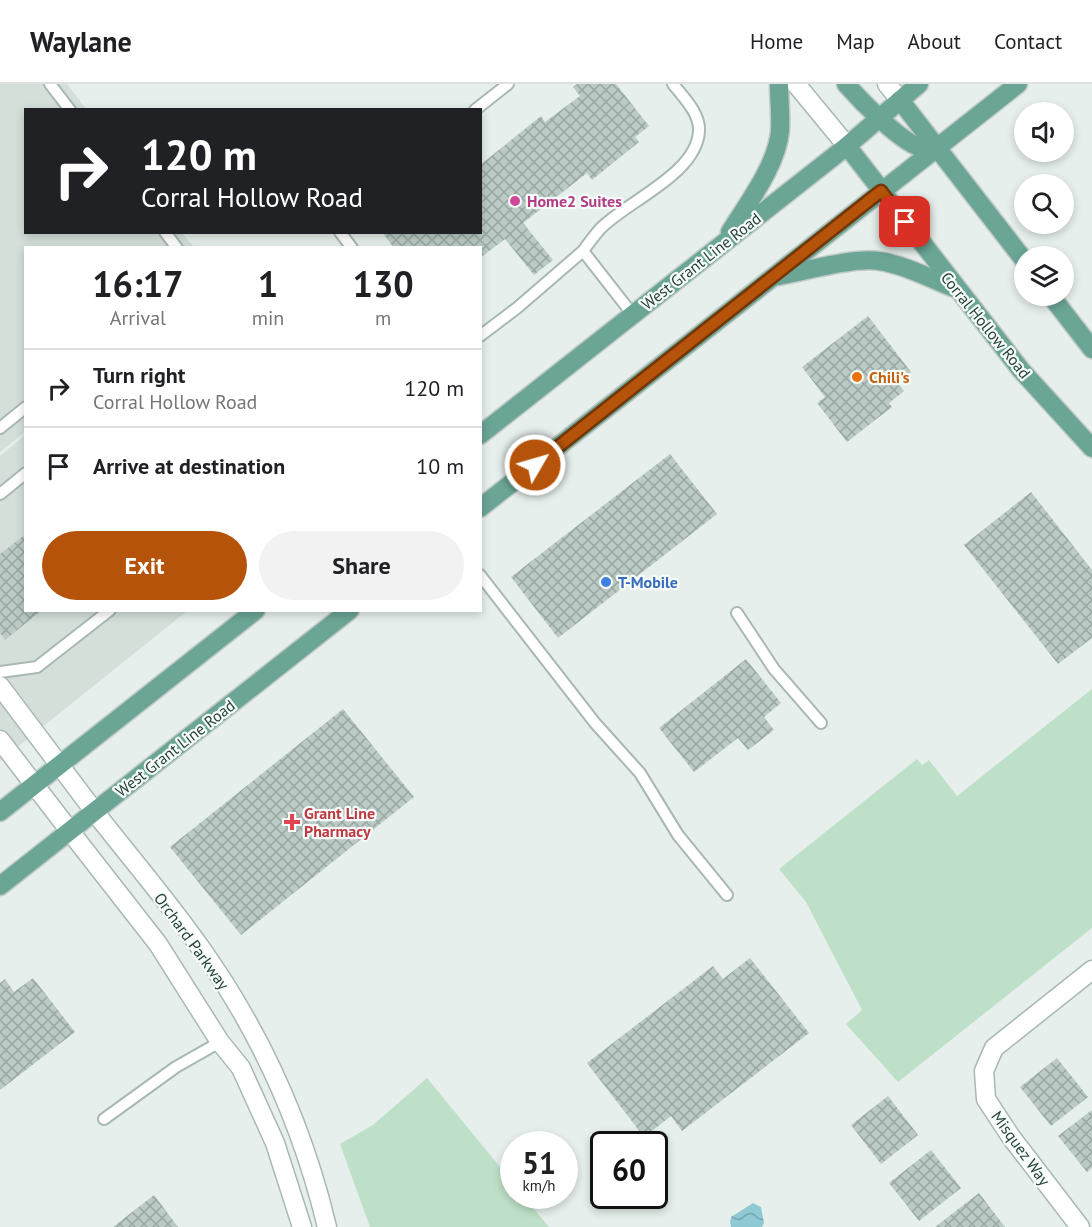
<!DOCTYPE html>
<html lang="en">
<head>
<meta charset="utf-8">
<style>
	:root { --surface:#fff; --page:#f2f2f2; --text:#202124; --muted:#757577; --line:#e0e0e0; --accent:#b45309 }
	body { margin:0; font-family:"PT Sans",sans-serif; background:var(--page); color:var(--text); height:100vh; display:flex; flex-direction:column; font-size:22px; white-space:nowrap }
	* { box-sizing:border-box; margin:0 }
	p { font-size:20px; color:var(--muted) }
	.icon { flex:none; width:33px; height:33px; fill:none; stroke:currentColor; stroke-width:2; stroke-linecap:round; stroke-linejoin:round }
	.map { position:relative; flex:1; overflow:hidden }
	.side { position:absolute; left:24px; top:162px; width:458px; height:366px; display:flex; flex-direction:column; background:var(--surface); border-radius:0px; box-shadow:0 3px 9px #0003 }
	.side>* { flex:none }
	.banner { position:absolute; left:24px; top:24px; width:458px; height:126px; border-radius:0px; box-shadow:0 3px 9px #0003; background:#202124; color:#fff; overflow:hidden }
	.fabs { position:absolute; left:1014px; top:18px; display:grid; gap:12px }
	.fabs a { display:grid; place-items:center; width:60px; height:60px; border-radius:50%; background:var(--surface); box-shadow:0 3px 9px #0003; font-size:30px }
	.speed { position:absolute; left:500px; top:1047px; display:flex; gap:12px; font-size:30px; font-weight:700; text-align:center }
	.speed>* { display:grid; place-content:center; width:78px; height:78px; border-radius:50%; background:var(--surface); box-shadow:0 3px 9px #0003; line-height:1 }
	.speed small { font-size:15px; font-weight:400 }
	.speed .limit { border:3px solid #111; border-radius:9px; background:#fff; color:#111 }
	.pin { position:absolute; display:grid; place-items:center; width:51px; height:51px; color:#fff; margin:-26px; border-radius:12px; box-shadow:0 3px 9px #0006 }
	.me { position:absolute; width:66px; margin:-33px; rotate:52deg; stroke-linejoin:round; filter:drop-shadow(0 0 4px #0008) }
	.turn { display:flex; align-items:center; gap:21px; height:126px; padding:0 18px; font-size:27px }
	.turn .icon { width:78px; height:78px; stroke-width:2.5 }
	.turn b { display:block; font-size:42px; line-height:51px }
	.eta { display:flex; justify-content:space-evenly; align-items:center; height:102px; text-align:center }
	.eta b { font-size:36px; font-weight:700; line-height:42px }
	.action { display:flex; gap:12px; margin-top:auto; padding:12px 18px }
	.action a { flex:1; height:69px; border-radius:36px; background:var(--accent); color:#fff; font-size:24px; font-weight:700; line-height:69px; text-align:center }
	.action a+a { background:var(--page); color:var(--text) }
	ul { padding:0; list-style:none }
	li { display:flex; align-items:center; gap:18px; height:78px; padding:0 18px; border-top:2px solid var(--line) }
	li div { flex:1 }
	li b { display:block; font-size:22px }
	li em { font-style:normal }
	header { display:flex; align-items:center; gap:36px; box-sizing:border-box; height:84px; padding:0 30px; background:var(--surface); border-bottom:2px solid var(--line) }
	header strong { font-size:28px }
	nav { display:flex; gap:33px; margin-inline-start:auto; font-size:21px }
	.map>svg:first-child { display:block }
</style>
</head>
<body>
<header>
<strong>Waylane</strong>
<nav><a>Home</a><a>Map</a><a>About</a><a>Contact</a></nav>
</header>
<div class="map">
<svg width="1092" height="1143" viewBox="0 0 1092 1143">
	<defs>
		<pattern id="water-waves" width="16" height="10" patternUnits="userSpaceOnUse" patternTransform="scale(1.5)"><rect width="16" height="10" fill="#8ec9d4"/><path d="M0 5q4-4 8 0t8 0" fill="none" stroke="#74a5ad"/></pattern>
		<pattern id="building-cross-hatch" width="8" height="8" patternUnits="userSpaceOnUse" patternTransform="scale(1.5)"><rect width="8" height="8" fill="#bbcac4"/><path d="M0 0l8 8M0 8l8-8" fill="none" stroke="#98a6a0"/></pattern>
	</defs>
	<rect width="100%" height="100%" fill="#e6efeb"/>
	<g fill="#d4dfda">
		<polygon points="0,0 67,0 86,25 26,26 26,148 182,149 194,163 26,164 25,348 0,368"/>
		<polygon points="25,351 26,526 187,527 0,677 0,372"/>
	</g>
	<g fill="#bfe0c8">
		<polygon points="1092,605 1092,844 898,998 846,940 862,926 806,818 779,785 917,675 922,681 929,676 957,712"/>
		<polygon points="427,994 513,1099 513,1112 523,1112 549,1143 370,1143 340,1060 373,1041"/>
	</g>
	<polygon fill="url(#water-waves)" points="753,1119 761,1123 764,1139 762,1143 731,1143 730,1138 731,1133"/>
	<g fill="url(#building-cross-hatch)">
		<polygon points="577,0 616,0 649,42 635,53 639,58 592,96 587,89 523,139 553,176 534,191 505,155 480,174 480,164 394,164 382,148 480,148 480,81 541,32 545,38 580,12 573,3"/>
		<polygon points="868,232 911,288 898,299 904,307 889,319 892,323 847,358 817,319 825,313 802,283"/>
		<polygon points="670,370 717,430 558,554 511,493"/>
		<polygon points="1031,408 1092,486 1092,554 1058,580 964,461"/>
		<polygon points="26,450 26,526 42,526 5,556 0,549 0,470"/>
		<polygon points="746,575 781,619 764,633 774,646 748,666 738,654 694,688 659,644"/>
		<polygon points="343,625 414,713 241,851 170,763"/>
		<polygon points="750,874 809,949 682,1047 671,1032 644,1053 587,979 713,882 723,895"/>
		<polygon points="33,894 75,948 0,1006 0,899 5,895 14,908"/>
		<polygon points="1057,974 1088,1013 1051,1042 1020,1003"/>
		<polygon points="888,1012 918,1051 881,1080 851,1041"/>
		<polygon points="1092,1026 1092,1084 1087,1088 1058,1052"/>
		<polygon points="931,1066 961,1104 919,1137 889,1099"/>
		<polygon points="979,1109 1005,1143 935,1143"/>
		<polygon points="154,1111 178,1143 113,1143"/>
	</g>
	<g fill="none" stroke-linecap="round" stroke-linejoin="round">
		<defs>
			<g id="service">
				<polyline points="50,0 70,26"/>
				<polyline points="475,26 508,0"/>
				<polyline points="165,148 177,164"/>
				<polyline points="340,148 352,164"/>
				<path d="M633 231 583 167C588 160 594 152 600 145 627 117 697 90 699 47 700 29 683 13 673 0"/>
				<polyline points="480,252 517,224 583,167"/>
				<polyline points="0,344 26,323"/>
				<polyline points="0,410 26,389"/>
				<polyline points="480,491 595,639 640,689 678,751 727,811"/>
				<polyline points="737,529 774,585 821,639"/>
				<polyline points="0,588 37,583 110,526"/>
				<polyline points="104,1035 176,983 220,958"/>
			</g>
			<g id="minor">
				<polyline points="0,602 94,727"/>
				<polyline points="0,656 69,746"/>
				<polyline points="1080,1143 1011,1053 986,1015 984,987 994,964 1092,886"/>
			</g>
			<g id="tertiary">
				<polyline points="796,0 847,62"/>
				<polyline points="887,0 900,16"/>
				<path d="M94 727C129 772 167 816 200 863 260 947 303 1043 327 1143"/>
				<polyline points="69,746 158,860 220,958 241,984 275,1059 302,1143"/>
			</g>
			<g id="primary">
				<path d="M846 0C860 16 903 61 923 64 927 65 933 63 937 63"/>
				<polyline points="900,16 1024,176"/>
				<polyline points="847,62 1021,286 1092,364"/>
				<path d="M730 148C748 119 777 81 780 47 781 32 779 15 779 0"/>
				<path d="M779 192C805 187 855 173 879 177 906 181 933 196 957 205"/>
				<polyline points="1051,212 1092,265"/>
				<polyline points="480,351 847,62 919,0"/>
				<polyline points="480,424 1018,0"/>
				<polyline points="0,728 256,526"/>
				<polyline points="0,802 350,526"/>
			</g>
		</defs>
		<use href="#service" stroke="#a8b8b2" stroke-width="14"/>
		<use href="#minor" stroke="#a8b8b2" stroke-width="21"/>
		<use href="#tertiary" stroke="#a8b8b2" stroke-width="21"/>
		<use href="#primary" stroke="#c2cac8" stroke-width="21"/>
		<use href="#service" stroke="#fff" stroke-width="10"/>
		<use href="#minor" stroke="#fff" stroke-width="18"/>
		<use href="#tertiary" stroke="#fff" stroke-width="18"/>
		<use href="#primary" stroke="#6aa596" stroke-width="18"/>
	</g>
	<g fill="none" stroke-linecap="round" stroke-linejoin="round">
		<defs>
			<polyline id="route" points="535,381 881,107 905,138"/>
		</defs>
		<use href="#route" stroke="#753606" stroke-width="15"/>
		<use href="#route" stroke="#b45309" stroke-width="10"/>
	</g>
	<circle fill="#d1479c" stroke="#f7fbf9" stroke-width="2" cx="515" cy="117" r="6"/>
	<circle fill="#e8710a" stroke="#f7fbf9" stroke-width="2" cx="857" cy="293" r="6"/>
	<circle fill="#3f7fe0" stroke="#f7fbf9" stroke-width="2" cx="606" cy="498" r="6"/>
	<path fill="#e0444e" stroke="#f7fbf9" stroke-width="2" d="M289 729h6v6h6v6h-6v6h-6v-6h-6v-6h6z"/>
	<g text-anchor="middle" stroke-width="4.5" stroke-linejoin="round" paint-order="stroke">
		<g font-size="16" font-weight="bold" fill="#b23c85" stroke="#f7fbf9" text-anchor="start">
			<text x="527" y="123">Home2 Suites</text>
		</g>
		<g font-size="16" fill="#24423a" stroke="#f7fbf9">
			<text transform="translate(701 177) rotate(-38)" y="6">West Grant Line Road</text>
			<text transform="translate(986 241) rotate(51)" y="6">Corral Hollow Road</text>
			<text transform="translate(175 664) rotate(-38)" y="6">West Grant Line Road</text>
			<text transform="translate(192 857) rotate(54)" y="6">Orchard Parkway</text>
			<text transform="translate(1021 1064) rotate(54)" y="6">Misquez Way</text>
		</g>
		<g font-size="16" font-weight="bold" fill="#c56008" stroke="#f7fbf9" text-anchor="start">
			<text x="869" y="299">Chili's</text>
		</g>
		<g font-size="16" font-weight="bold" fill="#366cbe" stroke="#f7fbf9" text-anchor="start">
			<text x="618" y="504">T-Mobile</text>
		</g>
		<g font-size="16" font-weight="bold" fill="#be3a42" stroke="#f7fbf9" text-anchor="start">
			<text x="304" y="735">Grant Line<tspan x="304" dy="18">Pharmacy</tspan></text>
		</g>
	</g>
</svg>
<div class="fabs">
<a><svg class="icon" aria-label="sound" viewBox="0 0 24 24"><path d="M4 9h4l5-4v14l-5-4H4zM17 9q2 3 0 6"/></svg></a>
<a><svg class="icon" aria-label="search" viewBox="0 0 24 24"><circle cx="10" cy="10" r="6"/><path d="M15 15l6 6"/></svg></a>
<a><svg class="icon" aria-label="layers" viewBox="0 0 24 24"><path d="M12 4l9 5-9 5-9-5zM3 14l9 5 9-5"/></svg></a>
</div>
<div class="speed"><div>51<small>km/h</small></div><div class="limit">60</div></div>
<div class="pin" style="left:905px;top:138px;background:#d93025"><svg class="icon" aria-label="arrive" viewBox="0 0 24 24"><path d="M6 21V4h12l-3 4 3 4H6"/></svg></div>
<svg class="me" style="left:535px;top:381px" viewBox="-20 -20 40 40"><circle r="17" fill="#b45309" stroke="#fff" stroke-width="3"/><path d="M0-11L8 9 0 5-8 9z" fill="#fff"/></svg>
<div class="banner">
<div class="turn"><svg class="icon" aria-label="right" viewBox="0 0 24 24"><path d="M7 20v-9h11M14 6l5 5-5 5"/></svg><div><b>120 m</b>Corral Hollow Road</div></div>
</div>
<section class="side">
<div class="eta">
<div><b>16:17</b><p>Arrival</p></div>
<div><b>1</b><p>min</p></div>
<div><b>130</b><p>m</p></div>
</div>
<ul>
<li><svg class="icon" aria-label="right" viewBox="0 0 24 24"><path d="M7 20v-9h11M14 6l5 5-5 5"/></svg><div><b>Turn right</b><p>Corral Hollow Road</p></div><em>120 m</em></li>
<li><svg class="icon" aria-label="arrive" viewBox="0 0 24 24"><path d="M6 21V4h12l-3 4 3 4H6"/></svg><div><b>Arrive at destination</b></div><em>10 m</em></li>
</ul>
<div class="action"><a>Exit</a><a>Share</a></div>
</section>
</div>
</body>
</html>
